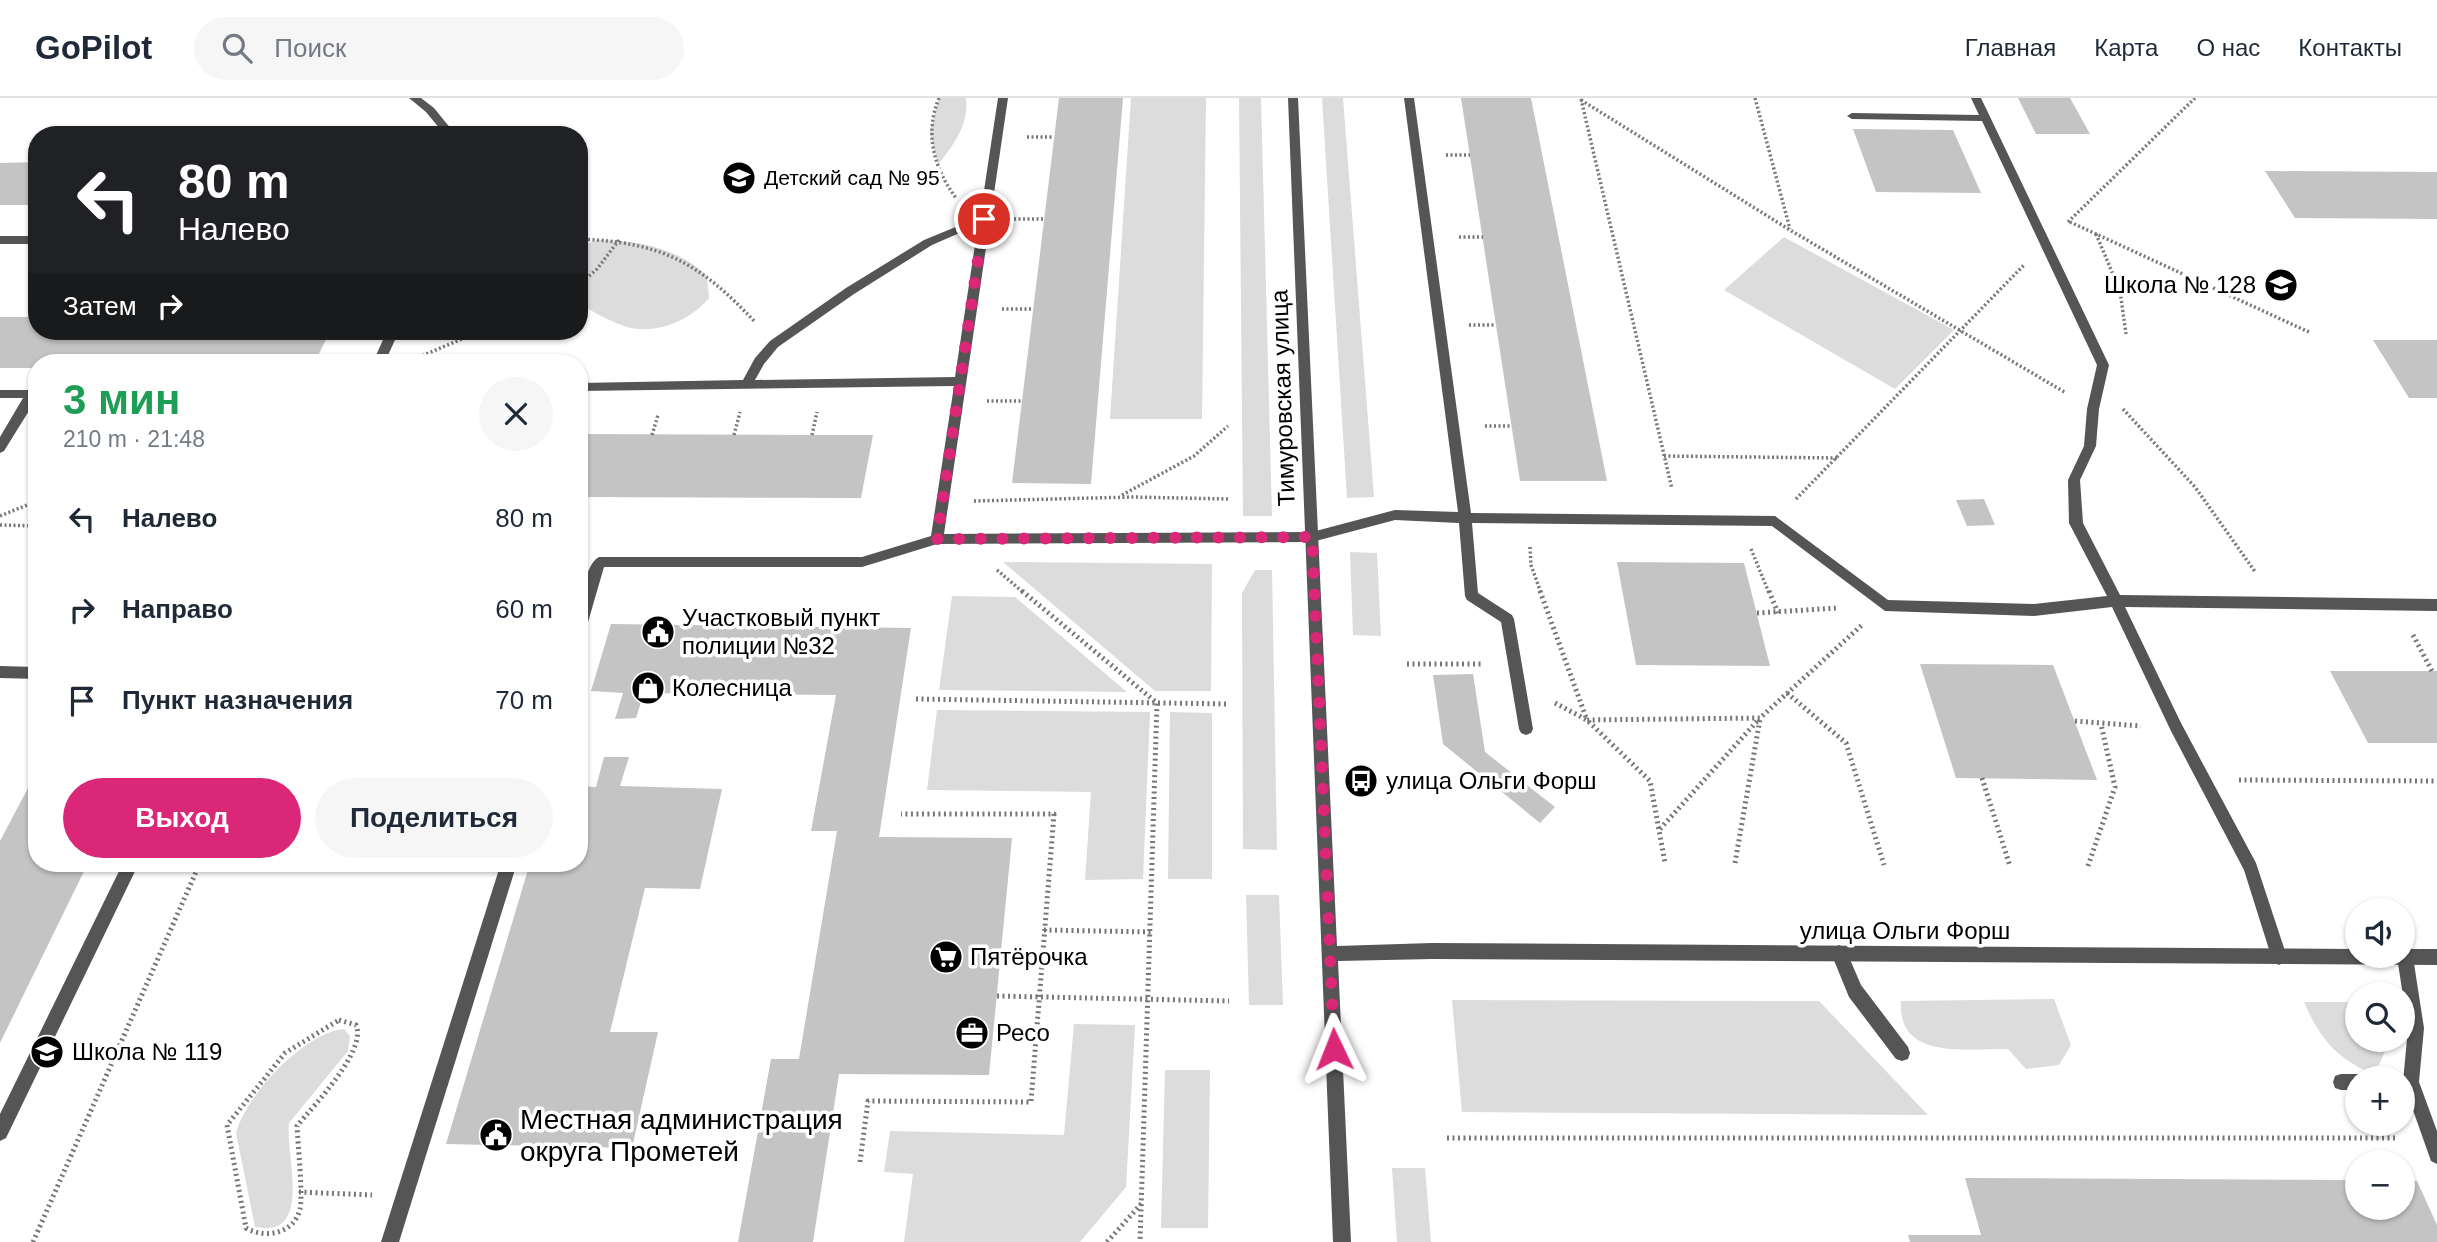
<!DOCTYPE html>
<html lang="ru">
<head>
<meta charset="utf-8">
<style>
	:root { --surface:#fff; --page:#f6f6f7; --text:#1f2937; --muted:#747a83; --line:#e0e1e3; --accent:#db2777 }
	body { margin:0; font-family:Helvetica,sans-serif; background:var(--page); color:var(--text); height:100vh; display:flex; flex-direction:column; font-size:26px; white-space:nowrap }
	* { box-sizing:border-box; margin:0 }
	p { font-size:23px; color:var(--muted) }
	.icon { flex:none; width:38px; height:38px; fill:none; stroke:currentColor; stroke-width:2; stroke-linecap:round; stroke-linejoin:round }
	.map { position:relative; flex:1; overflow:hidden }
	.drawer { position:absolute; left:28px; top:256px; width:560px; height:518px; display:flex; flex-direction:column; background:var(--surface); border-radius:28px; box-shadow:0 2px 5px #0004 }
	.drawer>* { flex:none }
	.top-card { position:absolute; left:28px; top:28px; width:560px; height:214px; border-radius:28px; box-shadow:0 2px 5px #0004; background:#202124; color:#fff; overflow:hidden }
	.fabs { position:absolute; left:2345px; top:800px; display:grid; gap:14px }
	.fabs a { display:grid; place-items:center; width:70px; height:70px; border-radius:50%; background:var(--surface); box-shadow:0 2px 5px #0004; font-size:35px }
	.pin { position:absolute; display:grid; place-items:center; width:60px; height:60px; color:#fff; margin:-30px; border:4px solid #fff; border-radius:50%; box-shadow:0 2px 7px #0007 }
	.me { position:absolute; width:77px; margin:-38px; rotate:358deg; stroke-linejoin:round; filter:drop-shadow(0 0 5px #0008) }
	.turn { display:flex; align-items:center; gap:24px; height:147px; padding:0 35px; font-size:32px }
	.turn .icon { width:91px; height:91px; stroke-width:2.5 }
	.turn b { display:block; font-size:49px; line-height:60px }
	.then { display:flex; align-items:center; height:66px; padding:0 35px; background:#0003; gap:14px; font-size:26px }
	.round { display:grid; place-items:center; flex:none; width:74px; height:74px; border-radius:37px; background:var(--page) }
	.head { display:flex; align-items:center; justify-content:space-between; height:119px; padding:0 35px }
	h1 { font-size:42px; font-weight:700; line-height:52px; color:#1e9e55 }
	.cta { display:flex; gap:14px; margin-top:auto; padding:14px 35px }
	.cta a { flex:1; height:80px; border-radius:42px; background:var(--accent); color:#fff; font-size:28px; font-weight:700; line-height:80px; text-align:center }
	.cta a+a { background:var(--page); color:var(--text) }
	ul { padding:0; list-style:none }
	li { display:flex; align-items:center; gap:21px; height:91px; padding:0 35px }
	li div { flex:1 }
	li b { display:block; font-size:26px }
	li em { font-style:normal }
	header { display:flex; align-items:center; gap:42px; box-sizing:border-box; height:98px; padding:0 35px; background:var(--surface); border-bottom:2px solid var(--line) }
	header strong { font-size:33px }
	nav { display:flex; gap:38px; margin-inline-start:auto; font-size:24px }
	.search { width:490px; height:63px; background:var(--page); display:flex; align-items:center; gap:18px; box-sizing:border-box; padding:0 24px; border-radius:38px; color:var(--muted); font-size:26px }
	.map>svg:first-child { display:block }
</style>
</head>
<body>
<header>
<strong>GoPilot</strong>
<div class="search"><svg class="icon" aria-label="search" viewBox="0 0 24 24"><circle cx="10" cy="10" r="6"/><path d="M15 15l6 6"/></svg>Поиск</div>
<nav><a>Главная</a><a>Карта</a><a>О нас</a><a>Контакты</a></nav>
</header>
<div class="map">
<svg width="2437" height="1144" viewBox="0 0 2437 1144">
	<rect width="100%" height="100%" fill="#fff"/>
	<g fill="#dcdcdc">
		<path d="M939 0H966C969 26 954 47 938 66L930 34Z"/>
		<polygon points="1131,0 1206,0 1202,321 1110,321"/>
		<polygon points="1239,0 1261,0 1272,418 1243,418"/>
		<polygon points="1322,0 1343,0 1374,399 1347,400"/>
		<polygon points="1784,139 1954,232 1895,291 1724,192"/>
		<path d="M596 142C635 142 678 149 707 178L709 200C690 223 655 238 624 228 609 223 594 214 579 206V149Z"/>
		<polygon points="1350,454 1377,455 1381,538 1353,537"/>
		<polygon points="1003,464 1212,466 1211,593 1155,593"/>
		<polygon points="1255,472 1272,472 1277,752 1243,751 1242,495"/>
		<polygon points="952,498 1015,499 1127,594 939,592"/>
		<polygon points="937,612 1150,614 1143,781 1085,782 1091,694 927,692"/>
		<polygon points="1170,614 1212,615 1212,781 1168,781"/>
		<polygon points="1246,797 1279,797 1283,907 1249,907"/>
		<path d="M2054 901 2071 947 2059 967 2026 971 2008 951C1967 950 1897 963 1901 903Z"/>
		<polygon points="1452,902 1819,903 1928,1017 1462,1014"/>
		<path d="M2304 904H2357V942H2383L2385 953 2379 967 2364 972C2332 956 2318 936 2304 904Z"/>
		<polygon points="1074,926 1135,927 1126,1089 1080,1144 904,1144 913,1076 884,1074 890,1033 1064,1037"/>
		<path d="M344 931 350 938 348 953 289 1025C285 1058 314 1141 255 1129L236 1035C245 998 305 934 344 931Z"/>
		<polygon points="1165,972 1210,972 1208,1130 1161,1130"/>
		<polygon points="1392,1070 1425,1070 1431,1144 1397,1144"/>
	</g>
	<g fill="#c4c4c4">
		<polygon points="1059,0 1123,0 1091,386 1012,385"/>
		<polygon points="1461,0 1531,0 1607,383 1520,383"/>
		<polygon points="2018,0 2070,0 2090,36 2036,36"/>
		<polygon points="1853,31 1953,32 1981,95 1876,94"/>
		<polygon points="37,64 37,107 0,107 0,65"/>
		<polygon points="2265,73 2437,74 2437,121 2295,120"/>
		<polygon points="0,219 37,219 37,233 330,233 315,264 37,264 37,270 0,270"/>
		<polygon points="2373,242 2437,242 2437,300 2409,300"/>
		<polygon points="579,336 812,337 873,337 861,400 579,399"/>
		<polygon points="1984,401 1995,427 1967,428 1956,402"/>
		<polygon points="1617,464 1744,465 1770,568 1636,567"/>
		<polygon points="611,526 911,530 879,739 1012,740 989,977 839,976 813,1144 738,1144 771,961 799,961 837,733 811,733 836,597 644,595 636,620 615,621 623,595 591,593"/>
		<polygon points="1920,566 2053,567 2097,682 1956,680"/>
		<polygon points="2330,573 2437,573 2437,645 2368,645"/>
		<polygon points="1473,576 1485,654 1555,709 1540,725 1443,646 1433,577"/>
		<polygon points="604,659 629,659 620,688 722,691 700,791 645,790 610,934 658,934 632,1050 446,1046 530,765 579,765 579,688 596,689"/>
		<polygon points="37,673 37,765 88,765 0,945 0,743"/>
		<polygon points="1965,1080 2357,1082 2357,1110 2403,1110 2403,1083 2417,1083 2437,1127 2437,1144 1910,1144 1908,1137 1981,1137"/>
	</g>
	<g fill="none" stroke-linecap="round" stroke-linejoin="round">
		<g stroke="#777" stroke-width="3.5" stroke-dasharray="2 2.5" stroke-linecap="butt">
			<path d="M939 0C924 36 934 70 956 100"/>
			<polyline points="1755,0 1790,131"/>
			<polyline points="1581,1 1672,391"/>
			<polyline points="1581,2 1790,132 2066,295"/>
			<polyline points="1027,39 1054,39"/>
			<polyline points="1446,57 1470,57"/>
			<polyline points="1014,121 1044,121"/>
			<polyline points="2068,124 2195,0"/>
			<polyline points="2070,124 2311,235"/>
			<polyline points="2096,136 2120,193 2126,236"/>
			<polyline points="1459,139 1483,139"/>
			<path d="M579 141C661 144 699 164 755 224"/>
			<polyline points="579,187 597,171 619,142"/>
			<polyline points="1002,211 1033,211"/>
			<polyline points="1469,227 1496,227"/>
			<polyline points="414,261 481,233"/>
			<polyline points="987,303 1021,303"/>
			<polyline points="2123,311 2195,389 2256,475"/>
			<polyline points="1485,328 1512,328"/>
			<polyline points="652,337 658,317"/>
			<polyline points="734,337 740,314"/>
			<polyline points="812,337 817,314"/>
			<polyline points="1664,358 1837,360"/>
			<polyline points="1122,397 1194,358 1228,328"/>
			<polyline points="1796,401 2024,167"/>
			<polyline points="974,403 1133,399 1228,401"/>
			<polyline points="0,418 37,403"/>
			<polyline points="0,427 37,428"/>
			<polyline points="1530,449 1531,467 1541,495"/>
			<polyline points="1751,451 1769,495"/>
			<polyline points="997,472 1024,495"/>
		</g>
		<g stroke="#777" stroke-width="5" stroke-dasharray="2 3.5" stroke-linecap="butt">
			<polyline points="1022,493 1157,605 1140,1144"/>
			<polyline points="1540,493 1587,622 1760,620 1863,526"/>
			<polyline points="1769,493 1778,515"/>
			<polyline points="1757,515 1837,510"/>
			<polyline points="2413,537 2432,573"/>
			<polyline points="1407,566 1483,566"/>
			<polyline points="1787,595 1846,645 1884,767"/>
			<polyline points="916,601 1228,606"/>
			<polyline points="1555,605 1587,622 1650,683 1665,765"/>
			<polyline points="2075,623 2141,628"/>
			<polyline points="1982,680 2010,768"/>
			<polyline points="2239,682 2437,683"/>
			<polyline points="1660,731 1759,621"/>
			<polyline points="1735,765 1760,621"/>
			<polyline points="2088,768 2115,689 2101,626"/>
			<polyline points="1044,832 1151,834"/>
			<polyline points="997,898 1229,903"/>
			<path d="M339 922 356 927C367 953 314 1007 297 1028 298 1047 303 1097 300 1111 294 1136 265 1141 246 1130L227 1027 285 955Z"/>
			<polyline points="1447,1040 2398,1040"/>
			<polyline points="860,1064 868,1003 1031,1004 1054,716 901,716"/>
			<polyline points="299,1094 372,1097"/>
			<polyline points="33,1144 200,765"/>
			<polyline points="1107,1144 1142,1105"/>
		</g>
		<g fill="#555" fill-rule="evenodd">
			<polygon points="409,0 421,0 434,10 456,37 445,37 426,14"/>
			<path d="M998 0H1008L944 436 1312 434 1395 412 1458 414 1404 0H1414L1471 415 1775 418 1888 502 2034 506 2107 498 2069 425 2068 382 2084 348 2087 311 2097 267 1982 23 1852 21 1847 18 1852 15 1979 17 1971 0H1981L2109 267 2099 311 2096 348 2080 382 2083 425 2120 497 2437 501V513L2125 509 2181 625 2256 765 2287 859 2285 864 2279 867 2273 864 2244 772 2171 633 2112 509 2034 518 1885 513 1772 428 1472 425 1478 495 1512 517 1514 521 1533 631 1531 635 1526 637 1521 635 1519 631 1501 524 1467 502 1465 498 1459 425 1395 422 1312 444 937 446 862 469H604L586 531 584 535 579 537C579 519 582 467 599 459H862L931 438 954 288 579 293V285L743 282 755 260 770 243 846 190 924 142 980 119ZM978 127 955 279 755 282 764 266 778 249 854 196 932 147Z"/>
			<rect x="0" y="138" width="37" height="8"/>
			<polygon points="387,233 399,233 385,264 373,264"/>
			<polygon points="0,292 37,292 37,300 4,353 0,355 0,339 23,300 0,300"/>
			<polygon points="0,568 37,569 37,581 0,580"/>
			<polygon points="123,765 139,765 6,1040 0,1043 0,1016"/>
			<polygon points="501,765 517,765 399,1144 381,1144"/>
			<polygon points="1839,847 1845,850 1861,887 1908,949 1910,955 1908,961 1902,963 1896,961 1849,899 1831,855 1833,850"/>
			<polygon points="2405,851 2411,854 2413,859 2424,930 2419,984 2437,1033 2437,1066 2431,1063 2403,984 2408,930 2397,859 2403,858 2403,852"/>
			<polygon points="2341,976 2357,976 2363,978 2364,980 2357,980 2357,992 2341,992 2335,990 2333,984 2335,978"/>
		</g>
		<polygon fill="#555" fill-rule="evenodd" points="1288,0 1298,0 1337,848 1432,845 2357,851 2357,858 2403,858 2403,851 2437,851 2437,867 1432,861 1338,863 1351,1144 1333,1144"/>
	</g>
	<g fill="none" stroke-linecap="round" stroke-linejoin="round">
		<polyline stroke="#db2777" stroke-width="12" stroke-dasharray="0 21.6" points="984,121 937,441 1312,439 1334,951"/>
	</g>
	<defs>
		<symbol id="school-disc" viewBox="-11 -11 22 22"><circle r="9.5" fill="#000" stroke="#fff"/><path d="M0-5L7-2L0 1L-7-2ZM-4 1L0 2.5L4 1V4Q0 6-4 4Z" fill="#fff"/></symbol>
		<symbol id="civic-disc" viewBox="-11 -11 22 22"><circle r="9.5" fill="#000" stroke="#fff"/><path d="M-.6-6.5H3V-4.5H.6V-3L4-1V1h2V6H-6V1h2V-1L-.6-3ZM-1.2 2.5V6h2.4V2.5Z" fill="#fff"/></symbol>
		<symbol id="shop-disc" viewBox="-11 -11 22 22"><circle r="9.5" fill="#000" stroke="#fff"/><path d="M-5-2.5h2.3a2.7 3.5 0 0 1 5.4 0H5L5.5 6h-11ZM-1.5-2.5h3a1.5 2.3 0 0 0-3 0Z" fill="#fff"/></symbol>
		<symbol id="bus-disc" viewBox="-11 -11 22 22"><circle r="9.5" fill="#000" stroke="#fff"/><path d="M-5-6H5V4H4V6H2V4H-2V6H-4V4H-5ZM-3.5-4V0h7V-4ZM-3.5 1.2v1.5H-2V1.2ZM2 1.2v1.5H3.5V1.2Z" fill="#fff"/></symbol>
		<symbol id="supermarket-disc" viewBox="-11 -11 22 22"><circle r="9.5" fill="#000" stroke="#fff"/><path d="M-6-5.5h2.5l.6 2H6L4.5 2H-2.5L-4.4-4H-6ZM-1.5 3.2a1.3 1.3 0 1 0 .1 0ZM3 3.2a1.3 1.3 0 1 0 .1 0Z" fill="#fff"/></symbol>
		<symbol id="office-disc" viewBox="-11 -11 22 22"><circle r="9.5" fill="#000" stroke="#fff"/><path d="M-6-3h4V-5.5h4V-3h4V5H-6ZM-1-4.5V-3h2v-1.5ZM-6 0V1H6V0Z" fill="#fff"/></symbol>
	</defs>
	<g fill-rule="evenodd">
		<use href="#school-disc" x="720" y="61" width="38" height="38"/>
		<use href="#school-disc" x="2262" y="168" width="38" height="38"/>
		<use href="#civic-disc" x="639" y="515" width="38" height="38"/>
		<use href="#shop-disc" x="629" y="571" width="38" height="38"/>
		<use href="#bus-disc" x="1342" y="664" width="38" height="38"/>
		<use href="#supermarket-disc" x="927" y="840" width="38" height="38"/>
		<use href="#office-disc" x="953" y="916" width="38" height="38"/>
		<use href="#school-disc" x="28" y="935" width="38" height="38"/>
		<use href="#civic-disc" x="477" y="1018" width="38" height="38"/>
	</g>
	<g text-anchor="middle" stroke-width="7" stroke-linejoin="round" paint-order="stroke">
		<g font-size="21" fill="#000" stroke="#fff" text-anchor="start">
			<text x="764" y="87">Детский сад № 95</text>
		</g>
		<g font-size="24" fill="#000" stroke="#fff" text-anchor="start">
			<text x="2256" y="195" text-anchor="end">Школа № 128</text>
			<text x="682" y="528">Участковый пункт<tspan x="682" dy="28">полиции №32</tspan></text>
			<text x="672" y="598">Колесница</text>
			<text x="1386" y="691">улица Ольги Форш</text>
			<text x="970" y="867">Пятёрочка</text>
			<text x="996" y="943">Ресо</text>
			<text x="72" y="962">Школа № 119</text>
		</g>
		<g font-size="24" fill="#000" stroke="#fff">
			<text transform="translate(1283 300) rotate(-92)" y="8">Тимуровская улица</text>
			<text x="1905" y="841">улица Ольги Форш</text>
		</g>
		<g font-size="28" fill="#000" stroke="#fff" text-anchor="start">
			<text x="520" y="1031">Местная администрация<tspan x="520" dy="32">округа Прометей</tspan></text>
		</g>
	</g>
</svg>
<div class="fabs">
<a><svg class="icon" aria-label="sound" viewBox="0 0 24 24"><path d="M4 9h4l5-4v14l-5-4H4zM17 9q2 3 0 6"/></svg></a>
<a><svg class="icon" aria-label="search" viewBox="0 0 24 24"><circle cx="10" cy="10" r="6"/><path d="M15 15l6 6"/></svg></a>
<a>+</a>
<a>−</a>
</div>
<div class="pin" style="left:984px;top:121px;background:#d93025"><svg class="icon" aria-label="arrive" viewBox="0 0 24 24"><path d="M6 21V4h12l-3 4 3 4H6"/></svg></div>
<svg class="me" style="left:1334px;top:951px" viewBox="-20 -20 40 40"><path d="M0-17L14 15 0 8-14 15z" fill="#db2777" stroke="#fff" stroke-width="4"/></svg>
<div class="top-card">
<div class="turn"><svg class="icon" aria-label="left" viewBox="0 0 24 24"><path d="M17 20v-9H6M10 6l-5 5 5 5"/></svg><div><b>80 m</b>Налево</div></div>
<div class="then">Затем<svg class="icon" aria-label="right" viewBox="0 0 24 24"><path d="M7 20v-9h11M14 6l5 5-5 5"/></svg></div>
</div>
<section class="drawer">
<div class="head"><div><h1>3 мин</h1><p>210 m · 21:48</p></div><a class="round"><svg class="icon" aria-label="close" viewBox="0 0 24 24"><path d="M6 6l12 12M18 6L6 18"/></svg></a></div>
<ul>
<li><svg class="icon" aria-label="left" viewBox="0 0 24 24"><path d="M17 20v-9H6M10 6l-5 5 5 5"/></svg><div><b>Налево</b></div><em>80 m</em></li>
<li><svg class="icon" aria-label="right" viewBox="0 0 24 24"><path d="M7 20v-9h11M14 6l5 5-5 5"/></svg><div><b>Направо</b></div><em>60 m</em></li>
<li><svg class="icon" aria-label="arrive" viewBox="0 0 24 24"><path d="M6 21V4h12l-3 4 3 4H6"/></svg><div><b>Пункт назначения</b></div><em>70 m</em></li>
</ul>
<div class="cta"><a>Выход</a><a>Поделиться</a></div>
</section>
</div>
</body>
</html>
